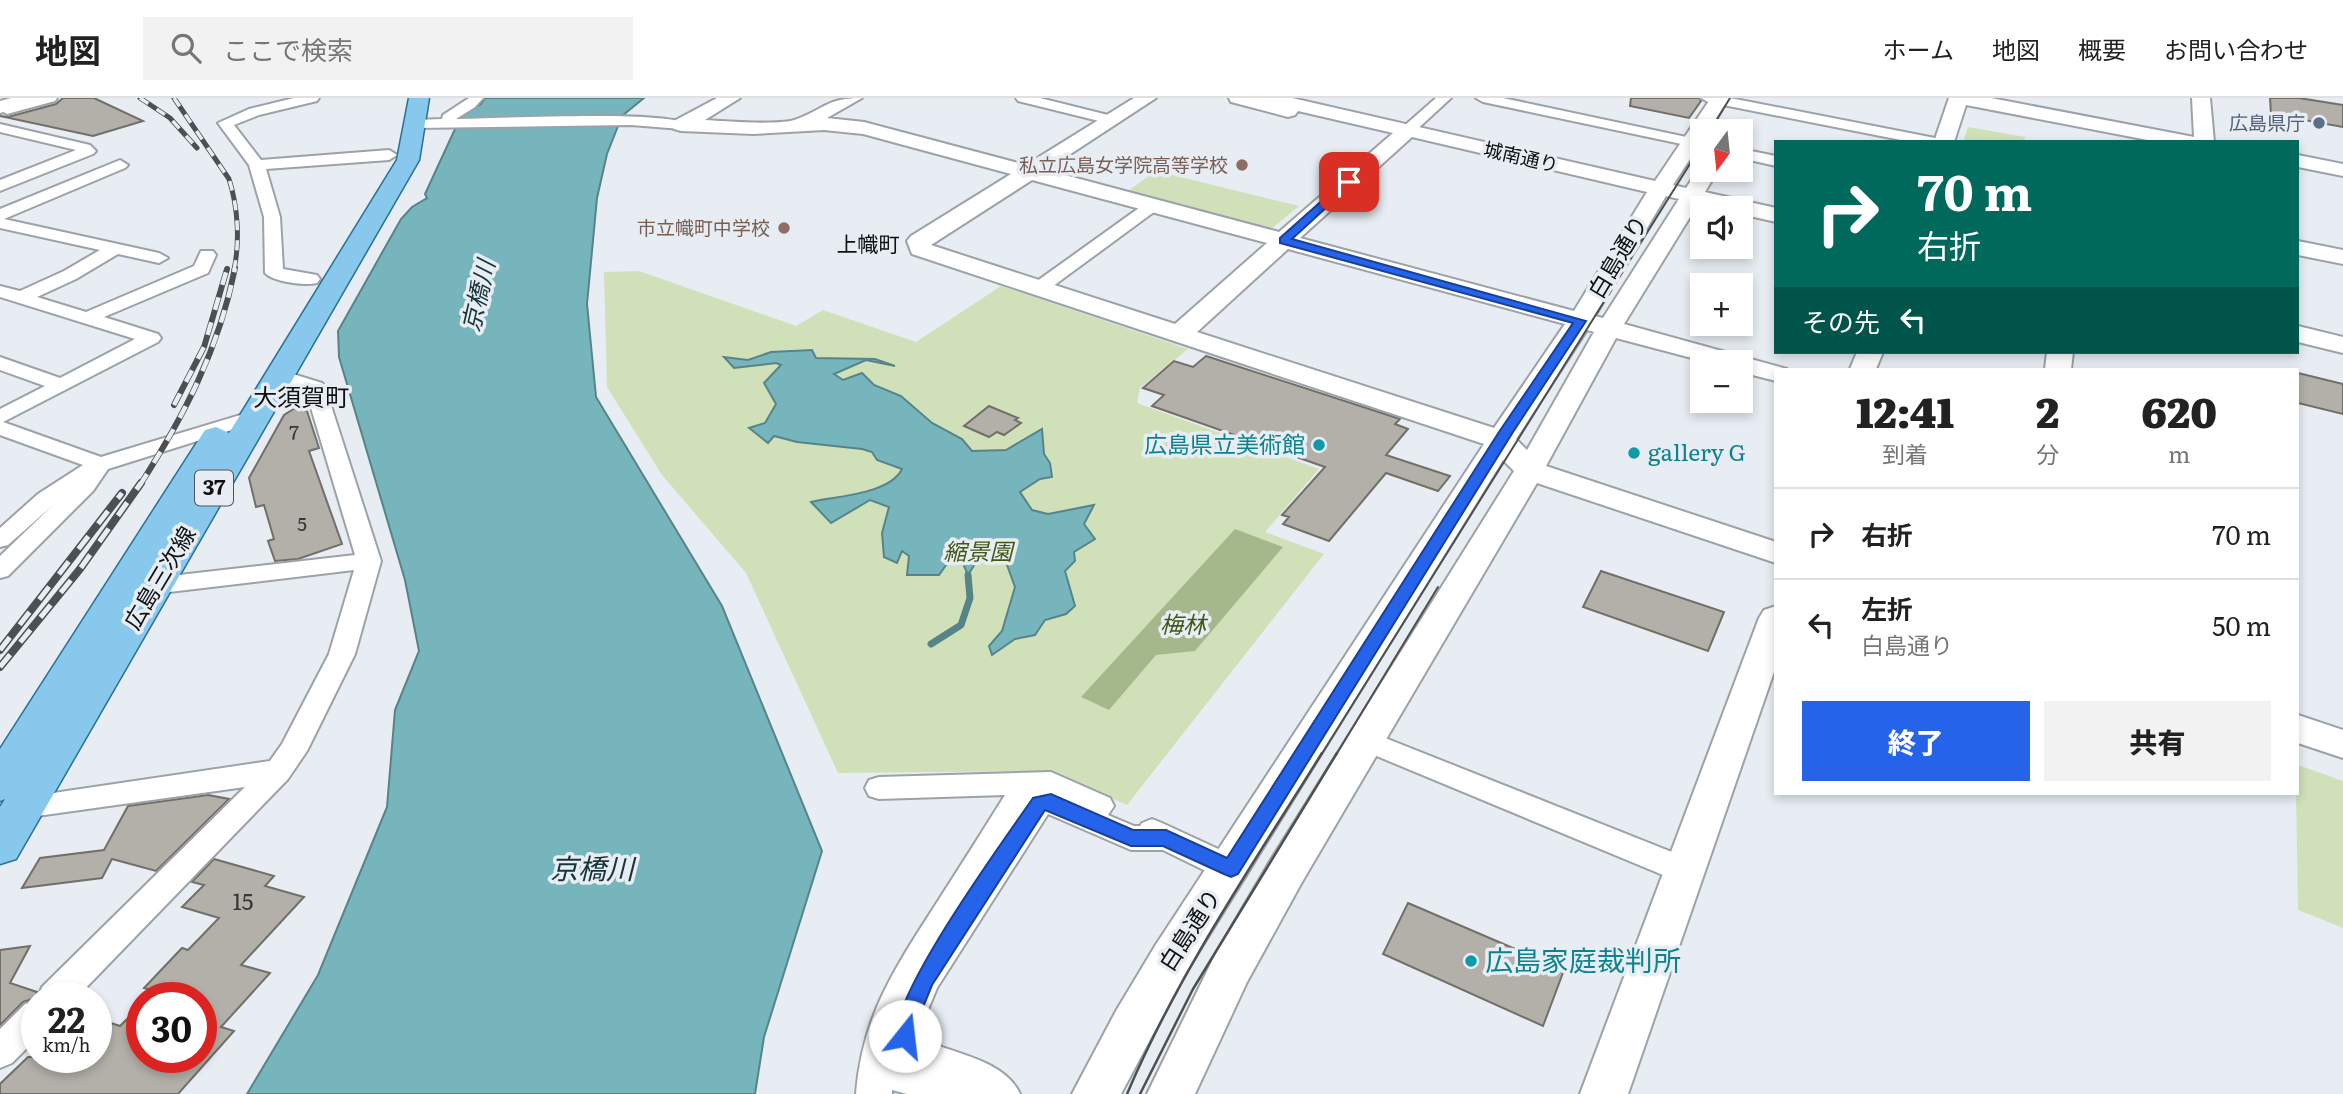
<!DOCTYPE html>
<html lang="ja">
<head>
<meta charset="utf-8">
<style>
	:root { --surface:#fff; --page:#f2f2f2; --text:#222; --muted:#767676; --line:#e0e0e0; --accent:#2563eb }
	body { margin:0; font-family:Literata,"Noto Sans JP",serif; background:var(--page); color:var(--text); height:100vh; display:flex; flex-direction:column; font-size:26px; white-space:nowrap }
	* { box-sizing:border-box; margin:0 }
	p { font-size:23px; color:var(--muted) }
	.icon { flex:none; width:38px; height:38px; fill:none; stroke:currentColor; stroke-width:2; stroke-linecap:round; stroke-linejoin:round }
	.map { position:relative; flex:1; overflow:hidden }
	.side { position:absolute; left:1774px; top:270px; width:525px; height:427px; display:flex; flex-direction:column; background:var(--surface); border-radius:0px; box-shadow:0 4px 10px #0003 }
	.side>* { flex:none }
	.top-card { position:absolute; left:1774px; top:42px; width:525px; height:214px; border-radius:0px; box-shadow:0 4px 10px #0003; background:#00695c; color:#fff; overflow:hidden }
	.needle { width:46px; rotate:195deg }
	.buttons { position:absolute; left:1690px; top:21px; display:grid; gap:14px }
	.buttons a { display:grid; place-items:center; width:63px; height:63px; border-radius:0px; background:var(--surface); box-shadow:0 4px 10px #0003; font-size:35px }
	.speed { position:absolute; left:21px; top:884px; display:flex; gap:14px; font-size:35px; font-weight:700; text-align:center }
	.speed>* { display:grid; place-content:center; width:91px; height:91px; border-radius:50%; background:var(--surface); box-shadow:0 4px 10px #0003; line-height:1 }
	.speed small { font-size:18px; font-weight:400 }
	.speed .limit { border:10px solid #d22; background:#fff; color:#111 }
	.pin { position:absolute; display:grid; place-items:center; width:60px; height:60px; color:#fff; margin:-30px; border-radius:14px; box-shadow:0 4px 10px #0006 }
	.me { position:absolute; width:77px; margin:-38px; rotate:16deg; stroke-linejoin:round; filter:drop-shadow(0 0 5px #0008) }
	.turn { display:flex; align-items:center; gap:24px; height:147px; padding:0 28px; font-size:32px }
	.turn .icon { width:91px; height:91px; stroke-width:2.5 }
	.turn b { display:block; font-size:49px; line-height:60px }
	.then { display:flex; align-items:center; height:66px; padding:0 28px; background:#0003; gap:14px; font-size:26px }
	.eta { display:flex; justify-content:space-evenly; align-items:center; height:119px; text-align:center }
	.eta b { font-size:42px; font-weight:800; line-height:49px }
	.action { display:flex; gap:14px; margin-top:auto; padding:14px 28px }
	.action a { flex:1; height:80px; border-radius:0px; background:var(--accent); color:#fff; font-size:28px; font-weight:800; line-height:80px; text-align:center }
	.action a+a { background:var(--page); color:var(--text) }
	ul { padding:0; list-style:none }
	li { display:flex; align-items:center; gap:21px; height:91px; padding:0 28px; border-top:2px solid var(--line) }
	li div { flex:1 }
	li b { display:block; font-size:26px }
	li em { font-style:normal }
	header { display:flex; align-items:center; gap:42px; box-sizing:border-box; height:98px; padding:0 35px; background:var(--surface); border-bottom:2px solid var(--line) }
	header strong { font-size:33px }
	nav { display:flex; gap:38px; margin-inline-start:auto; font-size:24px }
	.search { width:490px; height:63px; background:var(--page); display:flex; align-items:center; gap:18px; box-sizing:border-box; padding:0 24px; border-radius:0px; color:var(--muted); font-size:26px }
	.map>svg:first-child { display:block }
</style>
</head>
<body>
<header>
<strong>地図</strong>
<div class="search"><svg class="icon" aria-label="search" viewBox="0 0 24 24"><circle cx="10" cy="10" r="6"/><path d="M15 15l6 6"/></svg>ここで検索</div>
<nav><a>ホーム</a><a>地図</a><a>概要</a><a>お問い合わせ</a></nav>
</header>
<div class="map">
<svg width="2343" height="996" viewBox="0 0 2343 996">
	<rect width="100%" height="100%" fill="#e7edf3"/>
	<g fill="#d0e1b9">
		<polygon points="1968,29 2025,39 2024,44 1963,44"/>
		<polygon points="1156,73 1299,108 1271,131 1128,93"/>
		<polygon points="639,173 796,228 823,212 916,244 1001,188 1188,251 1140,290 1137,305 1319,371 1265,434 1324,456 1127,707 1049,673 838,675 746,475 662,377 607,289 604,174"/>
		<polygon points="2298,667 2343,683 2343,830 2298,812 2296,695"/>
	</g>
	<polygon fill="#a4b88b" points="1235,431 1283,449 1195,553 1156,557 1109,612 1081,599"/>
	<g fill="#76b5bc" stroke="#578489" stroke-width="2">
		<polygon points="485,0 644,0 622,18 607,56 597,100 587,206 596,299 722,508 822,753 764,939 755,996 247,996 318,877 387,709 395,612 419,553 405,482 339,259 338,233 401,121 412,109 427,100 425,96 461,18 481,6"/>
		<path d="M812 252 816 260 875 261 895 268 866 262 834 276 843 282 862 275 874 287 901 298 932 325 962 341 972 353 1006 352 1042 331 1044 356 1050 365 1052 379 1040 381 1020 394 1032 412 1048 416 1094 407 1084 426 1095 441 1074 454 1075 463 1065 473 1075 508 1066 516 1045 522 1035 537 1015 541 992 557 989 548 1002 533 1015 489 1003 456 982 455 968 477 961 461 948 456 946 467 939 477H907L909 458 902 453 897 465 884 459 882 435 889 409 870 402 831 425 811 404C837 398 890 396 902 371L877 362 872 354 862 351 797 344 774 338 768 345 749 330 765 325 776 306 764 285 781 267 776 265 734 270 724 259 748 262 771 254Z"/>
	</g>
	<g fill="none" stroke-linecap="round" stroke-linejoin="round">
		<polyline stroke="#578489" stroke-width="7" points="931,546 961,527 970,500 968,477"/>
	</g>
	<g fill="#b3afa9" stroke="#726e68" stroke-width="2">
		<polygon points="63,0 94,0 143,23 93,38 0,18 8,19 56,6"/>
		<polygon points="1631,0 1699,0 1701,3 1689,20 1630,8"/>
		<polygon points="2270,0 2299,0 2343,7 2343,29 2271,16"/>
		<polygon points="1206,258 1400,321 1395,326 1408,331 1386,357 1450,378 1438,393 1386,375 1329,443 1283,426 1289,419 1282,417 1325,369 1152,308 1164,297 1143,290 1174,263 1193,269"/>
		<polygon points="2298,275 2343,286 2343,316 2298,305"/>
		<polygon points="989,308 1018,320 1015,322 1021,325 1004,337 997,334 989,339 964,328"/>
		<polygon points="295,310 307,313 319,350 309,353 342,446 298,461 275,463 268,443 274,441 264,407 256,409 249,380 284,317"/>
		<polygon points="1601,473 1724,514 1708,553 1583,509"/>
		<polygon points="208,697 229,701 156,773 112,761 102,780 22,790 40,760 104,752 128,708"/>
		<polygon points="214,761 274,778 265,788 304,799 241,867 270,875 221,929 234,933 178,996 0,996 0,986 28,959 96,959 96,920 120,928 142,906 142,959 201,959 201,900 177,900 144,890 182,850 188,852 219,820 182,809 204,787 192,784"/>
		<polygon points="1408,805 1564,872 1543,928 1383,856"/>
		<polygon points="30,848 10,885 37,894 36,900 23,904 0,927 0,852"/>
	</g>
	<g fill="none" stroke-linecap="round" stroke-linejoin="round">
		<defs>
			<g id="street">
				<polygon points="34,0 57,0 55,3 7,16 0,12 2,9"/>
				<path d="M294 0H319L317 3 259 17 234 27 261 62 389 52 397 57 389 62 266 71 280 119 283 171 317 177 320 181 317 185C305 188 274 184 265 175L264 119 249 67 218 25 249 11Z"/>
				<path d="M469 0H483L475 9 456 21C490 21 671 11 688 27L681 31 631 27 415 30 408 26 415 22 442 21 443 17Z"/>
				<polygon points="1016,0 1040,0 1116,19 1118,22 1111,26 1018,3"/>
				<polygon points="1436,0 1451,0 1413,35 1403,35 1401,32 1403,29"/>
				<polygon points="1476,0 1503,0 1691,40 1698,44 1691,48 1483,4"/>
				<polygon points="1701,0 1730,0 1935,40 1942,44 1911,44 1708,4"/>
				<polygon points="0,26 90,47 96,53 93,56 0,93 0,82 76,52 0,34"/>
				<polygon points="1741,51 1776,58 1776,68 1741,60"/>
				<polygon points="120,62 128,67 125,70 4,121 159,155 168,160 159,165 118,156 76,181 37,199 86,214 194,168 201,153 213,153 216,157 208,175 104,219 158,236 161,240 158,244 3,324 101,359 257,312 264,314 267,318 264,322 108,371 93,393 8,478 0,480 0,458 53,407 8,447 0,449 0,430 38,396 83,367 0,337 0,311 45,288 0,272 0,259 60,280 135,241 0,199 0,188 20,193 64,173 100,152 0,130 0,111"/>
				<polygon points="1152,103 1158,105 1160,108 1158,111 1045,194 1033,194 1030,190 1033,186 1146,105"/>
				<polygon points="280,272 322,285 325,289 381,463 355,556 307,653 288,681 76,900 38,900 42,889 245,689 23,720 13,717 9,709 13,701 270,663 282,646 329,556 354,472 144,497 135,495 132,489 135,483 144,481 355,457 306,293 273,282 270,278 273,274"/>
				<polygon points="1365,632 1697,764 1701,773 1697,782 1686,786 1675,782 1355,649 1351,642 1355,635"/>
				<path d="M1051 674 1110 700 1114 708 1108 717 1134 728H1140L1142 725 1152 721 1162 725 1242 762 1246 771 1242 780 1231 784 1220 780 1163 752H1131L1048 716 937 890 927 914 922 935 928 944C958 956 1006 964 1020 996H907L892 992V996H856C862 918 895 870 936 806 959 770 982 734 1005 697L879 701 869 698 865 690 869 682 879 679ZM896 954 901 962 895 960Z"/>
				<polygon points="37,902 37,940 12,965 0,970 0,931 25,906"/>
			</g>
			<g id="secondary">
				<polygon points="11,0 41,0 39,4 0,15 0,3"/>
				<path d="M717 0H740L705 22C725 23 781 28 797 21 826 10 827 0 862 0L827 20 864 24 1026 67 1134 0H1156L1046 72 1279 134 1393 35 1298 13 1295 17 1288 19 1231 4 1229 0H1292L1655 83 1711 0H1729L1708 33H1703V41L1673 87 1686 90 1701 68 1703 67V72H1718L1705 94 1776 110V124L1741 116V110H1718L1698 106 1624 226 1787 271H1776V283L1741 274V264H1707L1616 240 1546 368 1776 444V465L1537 385 1302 784 1247 884 1195 996H1147L1215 857 1272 760 1514 373 1503 362 1185 876 1121 996H1072L1116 913 1155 848 1484 346 912 156 907 143 911 138 1011 76 863 36 824 32 753 36 681 33 674 31 671 27 674 23ZM1412 39 1647 94 1574 213 1300 140ZM1032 82 1267 145 1175 226 931 147ZM1666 98 1679 101 1603 220 1595 218ZM1288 151 1565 226 1494 330 1197 234ZM1587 232 1594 234 1527 352 1516 341Z"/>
				<polygon points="1949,0 1991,0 2194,39 2192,0 2210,0 2214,44 2158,44 1966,7 1954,44 1934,44"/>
				<polygon points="2298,57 2343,66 2343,78 2298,69"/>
				<polygon points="2298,143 2343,152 2343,166 2298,157"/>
				<polygon points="2298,228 2343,239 2343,255 2298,244"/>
				<polygon points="1857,254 1883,254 1876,271 1850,271"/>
				<polygon points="2047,254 2073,254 2071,271 2045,271"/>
				<polygon points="1776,508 1776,568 1628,996 1580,996 1759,520 1764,512"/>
				<polygon points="2298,617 2343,632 2343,660 2298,645"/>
			</g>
			<polygon id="primary" points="409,0 429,0 419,62 16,761 0,766 0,709 5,701 0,703 0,651 205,332 216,329 229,335 397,62"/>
		</defs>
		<use href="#street" stroke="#9ca2a7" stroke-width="4"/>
		<use href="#secondary" stroke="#9ca2a7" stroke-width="4"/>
		<use href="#primary" stroke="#297097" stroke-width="3"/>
		<use href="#street" fill="#fff" fill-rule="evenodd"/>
		<use href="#secondary" fill="#fff" fill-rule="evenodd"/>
		<use href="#primary" fill="#87c8ec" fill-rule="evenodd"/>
		<g stroke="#4d5053" stroke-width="2">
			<polyline points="1710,33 1730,0"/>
			<polyline points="1321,657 1703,45"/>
			<polyline points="1336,657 1438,489"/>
		</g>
		<g stroke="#4d5053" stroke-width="2.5">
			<path d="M1127 996C1178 876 1253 766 1322 655"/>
			<polyline points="1140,996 1193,891 1337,655"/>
		</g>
		<defs>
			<g id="rail-far2">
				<polyline points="140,0 170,20 197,50"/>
				<path d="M174 0 229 81C238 109 240 143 234 172"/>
			</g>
			<g id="rail-far1">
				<polyline points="174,307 204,249 227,171"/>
				<path d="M140 387C184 318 219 251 235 170"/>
			</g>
			<g id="rail">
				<polyline points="0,552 122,395"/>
				<polyline points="0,569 80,471 141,385"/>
			</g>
		</defs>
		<use href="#rail-far2" stroke="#4d5053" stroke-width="5"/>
		<use href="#rail-far1" stroke="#4d5053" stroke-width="6"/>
		<use href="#rail" stroke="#4d5053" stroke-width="8"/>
		<use href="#rail-far2" stroke="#e7edf3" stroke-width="3.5" stroke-dasharray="10" stroke-linecap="butt"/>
		<use href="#rail-far1" stroke="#e7edf3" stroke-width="4.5" stroke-dasharray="13" stroke-linecap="butt"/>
		<use href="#rail" stroke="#e7edf3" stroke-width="5" stroke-dasharray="16" stroke-linecap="butt"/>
	</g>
	<path fill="#2563eb" stroke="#184099" stroke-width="2" d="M1345 82 1354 84 1292 141 1586 223 1513 334 1238 776 1231 779 1224 776 1163 748H1131L1045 712 932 887 921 914 912 946 905 948 897 946C881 909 1007 738 1033 700L1051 696 1133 732H1166L1227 760 1499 334 1573 225 1280 145V140Z"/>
	<circle fill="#5c6f8a" stroke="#e7edf3" stroke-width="2.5" cx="2319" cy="25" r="7"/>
	<g fill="#8d6e63" stroke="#e7edf3" stroke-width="2.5">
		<circle cx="1242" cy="67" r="7"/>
		<circle cx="784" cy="130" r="7"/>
	</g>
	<g fill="#0f9aa8" stroke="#e7edf3" stroke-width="2.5">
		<circle cx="1319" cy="347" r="7"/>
		<circle cx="1634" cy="355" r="7"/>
		<circle cx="1471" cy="863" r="7"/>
	</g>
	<g text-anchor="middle" stroke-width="7" stroke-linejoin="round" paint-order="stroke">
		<g font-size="19" fill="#4e5e75" stroke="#e7edf3" text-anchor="end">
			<text x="2305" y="32">広島県庁</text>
		</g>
		<g font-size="19" fill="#0e1012" stroke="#e7edf3">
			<text transform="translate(1521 59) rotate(13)" y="7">城南通り</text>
		</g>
		<g font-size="19" fill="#785e54" stroke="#e7edf3" text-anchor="end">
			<text x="1228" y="74">私立広島女学院高等学校</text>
			<text x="770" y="137">市立幟町中学校</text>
		</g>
		<g font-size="19" fill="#373838">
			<text x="294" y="341">7</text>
			<text x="302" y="433">5</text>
		</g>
		<g font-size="21" fill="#0e1012" stroke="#e7edf3">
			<text x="868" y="154">上幟町</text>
		</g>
		<rect fill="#e7edf3" stroke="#4f5256" stroke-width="2" x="195" y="372.5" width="38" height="35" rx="5"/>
		<g font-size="21" font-weight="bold" fill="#0e1012">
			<text x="214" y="397">37</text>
		</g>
		<g font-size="23" fill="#0e1012" stroke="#e7edf3">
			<text transform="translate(1618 159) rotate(-59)" y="8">白島通り</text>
			<text transform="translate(160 480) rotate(-59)" y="8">広島三次線</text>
			<text transform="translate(1190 832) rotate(-57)" y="8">白島通り</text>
		</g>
		<g font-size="23" fill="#0d838f" stroke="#e7edf3" text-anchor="end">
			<text x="1305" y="355">広島県立美術館</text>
			<text x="1648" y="363" text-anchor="start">gallery G</text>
		</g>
		<g font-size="23" font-style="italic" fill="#415815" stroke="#e7edf3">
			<text x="978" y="462">縮景園</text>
			<text x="1183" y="535">梅林</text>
		</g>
		<g font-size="23" fill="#373838">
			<text x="243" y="812">15</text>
		</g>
		<g font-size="24" font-style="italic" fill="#153539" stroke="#e7edf3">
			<text transform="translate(479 198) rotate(-77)" y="8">京橋川</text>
		</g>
		<g font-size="24" fill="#0e1012" stroke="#e7edf3">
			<text x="301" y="308">大須賀町</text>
		</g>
		<g font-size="28" font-style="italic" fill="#153539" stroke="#e7edf3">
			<text x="592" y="781">京橋川</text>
		</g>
		<g font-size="28" fill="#0d838f" stroke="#e7edf3" text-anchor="start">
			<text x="1485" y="873">広島家庭裁判所</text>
		</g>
	</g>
</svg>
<div class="buttons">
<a><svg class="needle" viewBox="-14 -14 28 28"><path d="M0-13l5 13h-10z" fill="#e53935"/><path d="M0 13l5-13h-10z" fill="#767676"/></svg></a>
<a><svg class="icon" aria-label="sound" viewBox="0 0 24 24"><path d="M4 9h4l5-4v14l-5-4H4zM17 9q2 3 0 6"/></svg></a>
<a>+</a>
<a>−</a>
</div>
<div class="speed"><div>22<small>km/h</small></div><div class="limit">30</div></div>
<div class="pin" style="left:1349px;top:84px;background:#d93025"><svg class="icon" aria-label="arrive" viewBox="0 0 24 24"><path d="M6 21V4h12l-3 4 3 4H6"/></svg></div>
<svg class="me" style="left:905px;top:938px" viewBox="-20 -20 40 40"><circle r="19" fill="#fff"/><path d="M0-13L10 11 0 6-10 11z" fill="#2563eb"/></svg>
<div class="top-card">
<div class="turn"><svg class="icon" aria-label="right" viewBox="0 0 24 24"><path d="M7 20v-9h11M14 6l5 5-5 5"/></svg><div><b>70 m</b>右折</div></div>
<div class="then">その先<svg class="icon" aria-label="left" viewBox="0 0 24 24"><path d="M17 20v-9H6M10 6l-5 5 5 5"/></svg></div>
</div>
<section class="side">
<div class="eta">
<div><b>12:41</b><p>到着</p></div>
<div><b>2</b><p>分</p></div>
<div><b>620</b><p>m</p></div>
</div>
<ul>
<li><svg class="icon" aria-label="right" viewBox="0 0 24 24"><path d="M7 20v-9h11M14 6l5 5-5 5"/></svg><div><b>右折</b></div><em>70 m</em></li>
<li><svg class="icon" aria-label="left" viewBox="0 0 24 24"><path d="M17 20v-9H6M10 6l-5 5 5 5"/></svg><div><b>左折</b><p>白島通り</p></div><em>50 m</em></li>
</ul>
<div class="action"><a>終了</a><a>共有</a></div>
</section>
</div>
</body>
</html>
